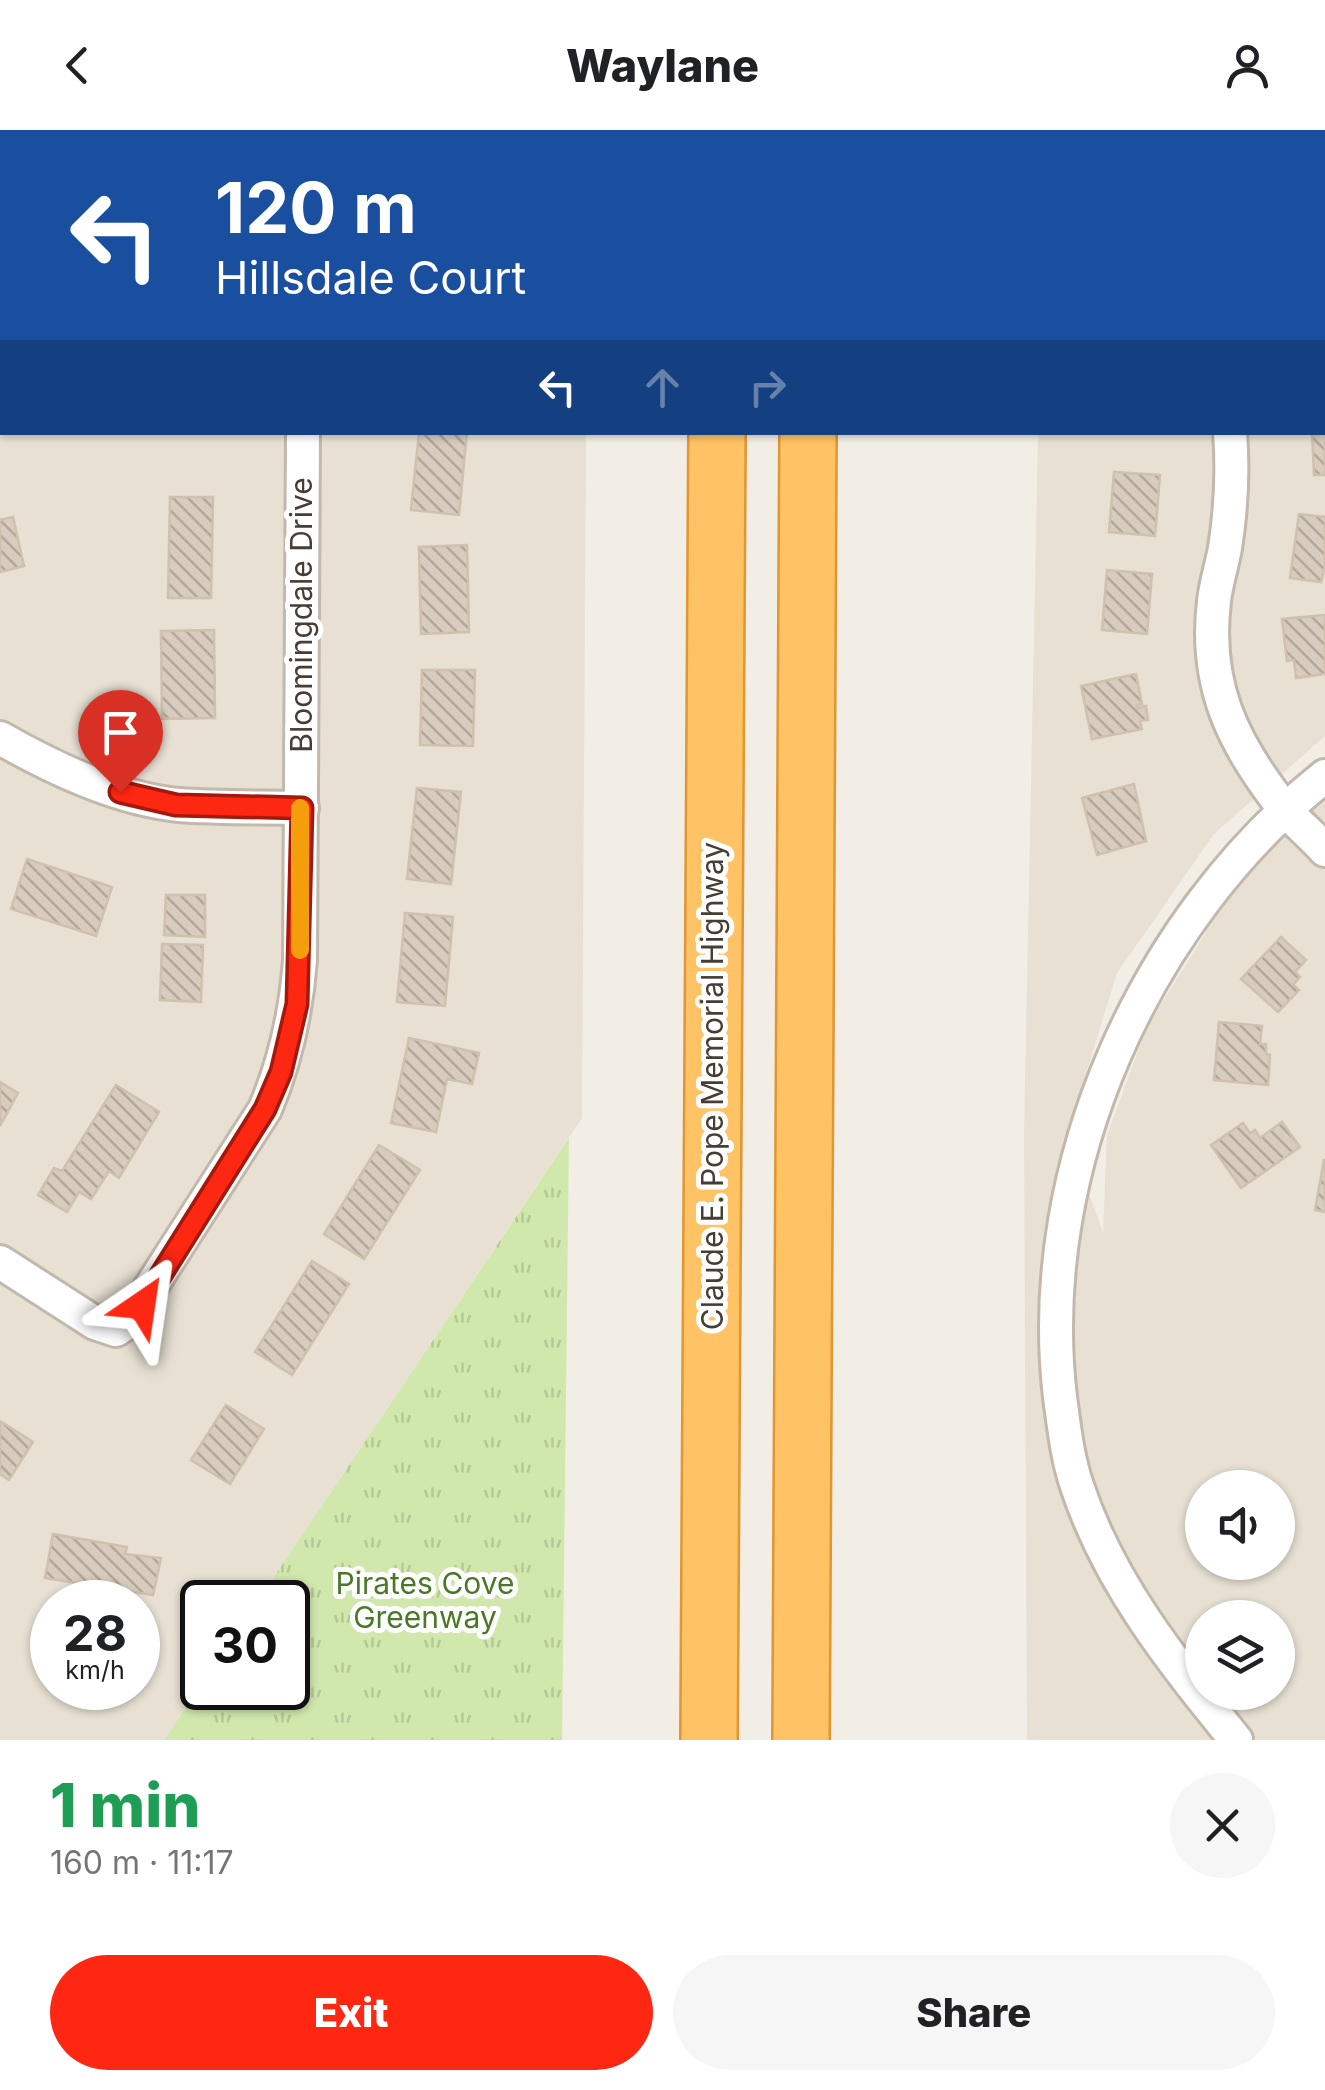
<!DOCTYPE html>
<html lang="en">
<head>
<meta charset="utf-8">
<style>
	:root { --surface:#fff; --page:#f6f6f6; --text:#202124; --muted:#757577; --accent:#fe2712 }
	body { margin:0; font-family:Inter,sans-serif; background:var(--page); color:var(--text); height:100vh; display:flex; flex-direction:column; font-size:38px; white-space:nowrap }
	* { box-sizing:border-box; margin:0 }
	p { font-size:32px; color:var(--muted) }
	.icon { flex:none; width:55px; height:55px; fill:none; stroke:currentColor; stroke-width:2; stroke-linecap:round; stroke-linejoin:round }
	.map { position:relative; height:1610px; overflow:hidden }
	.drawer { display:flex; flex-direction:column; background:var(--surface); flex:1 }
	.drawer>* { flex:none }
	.banner { position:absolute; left:0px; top:0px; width:1325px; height:305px; box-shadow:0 2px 8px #0004; background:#1a4fa0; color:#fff; overflow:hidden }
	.buttons { position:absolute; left:1185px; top:1340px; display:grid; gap:20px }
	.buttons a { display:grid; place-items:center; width:110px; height:110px; border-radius:50%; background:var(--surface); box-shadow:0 2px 8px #0004; font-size:50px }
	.speed { position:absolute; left:30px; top:1450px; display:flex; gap:20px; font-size:50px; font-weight:700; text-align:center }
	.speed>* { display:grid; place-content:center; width:130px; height:130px; border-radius:50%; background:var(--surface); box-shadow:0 2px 8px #0004; line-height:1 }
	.speed small { font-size:25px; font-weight:400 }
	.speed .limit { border:5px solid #111; border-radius:15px; background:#fff; color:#111 }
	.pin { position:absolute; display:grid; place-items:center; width:85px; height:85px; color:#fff; margin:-102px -42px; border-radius:50% 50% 50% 0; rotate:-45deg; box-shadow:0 0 10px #0007 }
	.pin .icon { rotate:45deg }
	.me { position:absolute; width:110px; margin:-55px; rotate:32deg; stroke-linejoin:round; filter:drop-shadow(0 0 8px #0008) }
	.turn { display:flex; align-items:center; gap:35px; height:210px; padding:0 50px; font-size:45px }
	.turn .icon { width:130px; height:130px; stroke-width:2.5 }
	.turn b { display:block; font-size:70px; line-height:85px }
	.lanes { display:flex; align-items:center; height:95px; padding:0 50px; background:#0003; justify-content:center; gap:50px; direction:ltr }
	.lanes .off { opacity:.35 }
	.round { display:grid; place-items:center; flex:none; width:105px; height:105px; border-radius:52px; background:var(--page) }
	.overview { display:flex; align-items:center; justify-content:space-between; height:170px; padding:0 50px }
	h1 { font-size:60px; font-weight:800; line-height:75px; color:#1e9e55 }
	.primary-button { display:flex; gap:20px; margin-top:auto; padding:20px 50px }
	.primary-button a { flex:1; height:115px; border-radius:60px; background:var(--accent); color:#fff; font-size:40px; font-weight:800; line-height:115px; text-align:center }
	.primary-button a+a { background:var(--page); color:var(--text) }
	header { display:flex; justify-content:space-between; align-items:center; height:130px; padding:0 50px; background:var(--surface); font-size:45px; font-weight:800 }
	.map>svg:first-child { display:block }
</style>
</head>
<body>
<header><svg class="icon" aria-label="back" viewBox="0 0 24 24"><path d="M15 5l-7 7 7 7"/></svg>Waylane<svg class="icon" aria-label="person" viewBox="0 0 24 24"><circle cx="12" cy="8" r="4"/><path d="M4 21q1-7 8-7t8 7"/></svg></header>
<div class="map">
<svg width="1325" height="1610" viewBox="0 0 1325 1610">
	<defs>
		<pattern id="park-tufts" width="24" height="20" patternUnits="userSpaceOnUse" patternTransform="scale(2.5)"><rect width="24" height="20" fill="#d1e8ad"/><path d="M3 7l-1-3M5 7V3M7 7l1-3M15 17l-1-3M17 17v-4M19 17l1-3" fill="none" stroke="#b5c895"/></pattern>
		<pattern id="building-back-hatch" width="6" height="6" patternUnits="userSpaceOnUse" patternTransform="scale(2.5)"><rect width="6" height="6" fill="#d8ccbe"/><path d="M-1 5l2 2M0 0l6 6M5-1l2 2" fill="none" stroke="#b1a79b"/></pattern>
	</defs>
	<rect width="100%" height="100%" fill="#f3eee5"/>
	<g fill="#e7e0d3" fill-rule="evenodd">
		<path d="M0 0H587L2 2V302L586 303 582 988 257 1472H202V1553L164 1610H0ZM52 1472H138V1558H52Z"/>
		<path d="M1044 0H1325V606L1214 704 1117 843 1067 1005 1103 1102 1107 1005 1147 897 1244 741 1325 671V1610H1027L1024 1004 1038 303 1322 302V2ZM1202 1358H1278V1432H1202ZM1202 1488H1278V1562H1202Z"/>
	</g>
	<polygon fill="url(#park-tufts)" points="569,1008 562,1610 164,1610 202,1553 202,1558 288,1558 288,1472 257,1472"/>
	<g fill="url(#building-back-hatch)" stroke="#d0c0ae" stroke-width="2.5">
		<polygon points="1322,285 1325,285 1325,345 1314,345 1312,302 1322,302"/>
		<polygon points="419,302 467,302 459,385 411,380"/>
		<polygon points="1114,342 1160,345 1155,406 1109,402"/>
		<polygon points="170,367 213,367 211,468 168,468"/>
		<polygon points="1299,384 1325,387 1325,436 1321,452 1290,448"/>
		<polygon points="13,387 24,436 0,442 0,390"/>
		<polygon points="467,415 469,502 421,504 419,417"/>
		<polygon points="1107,440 1152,444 1147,504 1102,500"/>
		<polygon points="1325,485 1325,544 1296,548 1294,530 1287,531 1282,489"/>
		<polygon points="214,500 215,588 162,589 161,501"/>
		<polygon points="422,540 475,540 473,616 420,615"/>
		<polygon points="1136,544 1142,574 1137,575 1138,578 1146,576 1148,590 1140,591 1142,599 1092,609 1081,556"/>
		<polygon points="1134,654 1146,711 1097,725 1082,668"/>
		<polygon points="417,658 461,662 451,754 407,749"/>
		<polygon points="27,729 112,757 96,806 11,779"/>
		<polygon points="166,765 205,765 205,807 164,805"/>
		<polygon points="405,783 453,787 445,876 397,872"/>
		<polygon points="1281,807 1306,830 1295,842 1300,847 1293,855 1299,860 1278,882 1241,849"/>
		<polygon points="162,814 203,815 201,872 160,870"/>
		<polygon points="1219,892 1262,896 1260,914 1266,914 1266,924 1270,925 1268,955 1214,950"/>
		<polygon points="409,908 479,923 472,954 447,949 436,1002 391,993"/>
		<polygon points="0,952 18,963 0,996"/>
		<polygon points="116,955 159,982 119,1048 109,1041 91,1069 79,1062 67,1082 38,1065 54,1038 62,1041"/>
		<polygon points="1282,992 1300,1017 1241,1058 1211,1015 1243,993 1250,1003 1255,1000 1260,1008"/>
		<polygon points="379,1015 420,1040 364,1129 324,1104"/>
		<polygon points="1324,1030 1325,1030 1325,1082 1315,1080"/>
		<polygon points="312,1131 349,1154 292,1245 255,1222"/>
		<polygon points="226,1275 264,1299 230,1354 191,1330"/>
		<polygon points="0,1291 33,1312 9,1350 0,1344"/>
		<polygon points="53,1404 127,1417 125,1424 161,1428 153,1465 45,1448"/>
	</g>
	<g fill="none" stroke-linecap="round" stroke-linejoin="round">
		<defs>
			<g id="minor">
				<polyline points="1133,0 1134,2"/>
				<polyline points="304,2 304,0"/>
				<path d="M1230 302C1233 341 1231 380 1225 418 1222 435 1216 453 1214 471 1204 554 1232 612 1282 676 1295 692 1312 705 1325 720"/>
				<path d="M0 608C53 638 117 669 179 675 219 678 261 677 302 678"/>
				<path d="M0 1132 95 1193 116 1200 129 1191 265 979C286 930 296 883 300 830L303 302"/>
				<path d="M1236 1610C1172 1531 1109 1453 1077 1356 1067 1327 1064 1296 1060 1267 1033 1037 1145 789 1325 646"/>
			</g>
			<g id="motorway">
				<polyline points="718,2 718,0"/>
				<polyline points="810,2 810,0"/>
				<polyline points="709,1610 717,302"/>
				<polyline points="801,1610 808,302"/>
			</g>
		</defs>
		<use href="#minor" stroke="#c2b8ab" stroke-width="38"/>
		<use href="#motorway" stroke="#e09632" stroke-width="60"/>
		<use href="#minor" stroke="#fff" stroke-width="32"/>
		<use href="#motorway" stroke="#ffc264" stroke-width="55"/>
	</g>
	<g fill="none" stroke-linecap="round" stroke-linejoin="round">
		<defs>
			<polyline id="route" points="120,662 176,675 302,678 297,874 281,942 265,979 142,1175"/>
		</defs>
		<use href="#route" stroke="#a5190c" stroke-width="25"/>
		<use href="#route" stroke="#fe2712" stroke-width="18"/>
		<polyline stroke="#f59e0b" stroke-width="18" points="300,820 300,678"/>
	</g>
	<g text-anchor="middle" stroke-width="10" stroke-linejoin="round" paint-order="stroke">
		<g font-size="30" fill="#463e35" stroke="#fff">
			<text transform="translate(302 485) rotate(-90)" y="10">Bloomingdale Drive</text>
			<text transform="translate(713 956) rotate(-90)" y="10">Claude E. Pope Memorial Highway</text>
		</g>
		<g font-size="30" fill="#4b7827" stroke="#fff">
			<text x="425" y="1464">Pirates Cove<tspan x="425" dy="34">Greenway</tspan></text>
		</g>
	</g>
</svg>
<div class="buttons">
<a><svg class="icon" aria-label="sound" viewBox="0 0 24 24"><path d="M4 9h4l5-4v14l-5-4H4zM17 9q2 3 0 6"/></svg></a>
<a><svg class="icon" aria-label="layers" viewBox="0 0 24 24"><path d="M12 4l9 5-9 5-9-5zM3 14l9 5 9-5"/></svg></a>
</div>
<div class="speed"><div>28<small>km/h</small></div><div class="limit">30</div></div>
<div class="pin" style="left:120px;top:662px;background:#d93025"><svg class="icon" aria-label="arrive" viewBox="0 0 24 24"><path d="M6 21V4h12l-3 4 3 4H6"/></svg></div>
<svg class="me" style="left:142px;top:1175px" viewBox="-20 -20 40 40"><path d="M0-17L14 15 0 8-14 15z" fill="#fe2712" stroke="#fff" stroke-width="4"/></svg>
<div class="banner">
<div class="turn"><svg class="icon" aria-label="left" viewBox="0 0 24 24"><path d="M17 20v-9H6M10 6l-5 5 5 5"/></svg><div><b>120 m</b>Hillsdale Court</div></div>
<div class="lanes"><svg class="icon" aria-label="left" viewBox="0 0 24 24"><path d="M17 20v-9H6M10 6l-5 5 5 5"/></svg><svg class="icon off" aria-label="ahead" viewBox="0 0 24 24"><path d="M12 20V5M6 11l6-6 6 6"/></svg><svg class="icon off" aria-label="right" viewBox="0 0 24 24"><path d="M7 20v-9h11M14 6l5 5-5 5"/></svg></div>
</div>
</div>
<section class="drawer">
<div class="overview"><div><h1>1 min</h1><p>160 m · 11:17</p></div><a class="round"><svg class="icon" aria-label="close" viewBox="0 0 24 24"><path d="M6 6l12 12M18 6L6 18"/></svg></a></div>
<div class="primary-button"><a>Exit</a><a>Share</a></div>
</section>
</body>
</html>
